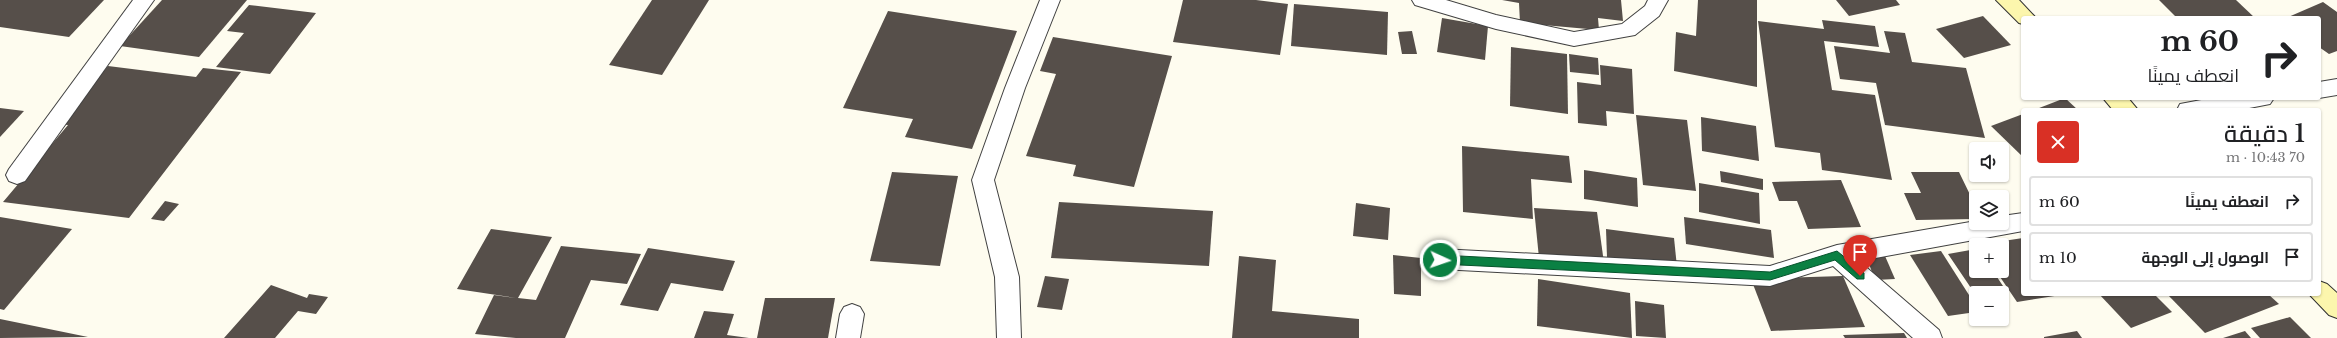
<!DOCTYPE html>
<html lang="ar">
<head>
<meta charset="utf-8">
<style>
	:root { --surface:#fff; --page:#f6f6f6; --text:#202124; --muted:#757577; --line:#e0e0e0 }
	body { margin:0; font-family:"Libre Baskerville",Cairo,serif; background:var(--page); color:var(--text); direction:rtl; height:100vh; display:flex; flex-direction:column; font-size:15px; white-space:nowrap }
	* { box-sizing:border-box; margin:0 }
	p { font-size:13px; color:var(--muted) }
	.icon { flex:none; width:22px; height:22px; fill:none; stroke:currentColor; stroke-width:2; stroke-linecap:round; stroke-linejoin:round }
	.map { position:relative; flex:1; overflow:hidden; direction:ltr }
	.drawer { position:absolute; left:2021px; top:108px; width:300px; height:188px; display:flex; flex-direction:column; background:var(--surface); border-radius:4px; box-shadow:0 1px 3px #0004; direction:rtl }
	.drawer>* { flex:none }
	.guide { position:absolute; left:2021px; top:16px; width:300px; height:84px; border-radius:4px; box-shadow:0 1px 3px #0004; direction:rtl; background:#fff; color:var(--text); overflow:hidden }
	.fabs { position:absolute; left:1969px; top:142px; display:grid; gap:8px }
	.fabs a { display:grid; place-items:center; width:40px; height:40px; border-radius:4px; background:var(--surface); box-shadow:0 1px 3px #0004; font-size:20px }
	.pin { position:absolute; display:grid; place-items:center; width:34px; height:34px; color:#fff; margin:-41px -17px; border-radius:50% 50% 50% 0; rotate:-45deg; box-shadow:0 0 4px #0007 }
	.pin .icon { rotate:45deg }
	.me { position:absolute; width:44px; margin:-22px; rotate:93deg; stroke-linejoin:round; filter:drop-shadow(0 0 3px #0008) }
	.turn { display:flex; align-items:center; gap:14px; height:84px; padding:0 16px; font-size:18px }
	.turn .icon { width:52px; height:52px; stroke-width:2.5 }
	.turn b { display:block; font-size:28px; line-height:34px }
	.round { display:grid; place-items:center; flex:none; width:42px; height:42px; border-radius:4px; background:var(--page) }
	.overview { display:flex; align-items:center; justify-content:space-between; height:68px; padding:0 16px }
	h1 { font-size:24px; font-weight:600; line-height:30px }
	ul { padding:0; list-style:none }
	li { display:flex; align-items:center; gap:12px; height:50px; margin:0 8px 6px; padding:0 8px; border:2px solid var(--line); border-radius:4px }
	li div { flex:1 }
	li b { display:block; font-size:15px }
	li em { font-style:normal }
	.map>svg:first-child { display:block }
</style>
</head>
<body>
<div class="map">
<svg width="2337" height="338" viewBox="0 0 2337 338">
	<rect width="100%" height="100%" fill="#fefcef"/>
	<g fill="#564f4a">
		<polygon points="0,0 104,0 69,37 0,27"/>
		<polygon points="162,0 247,0 199,57 120,46"/>
		<polygon points="652,0 709,0 662,75 609,65"/>
		<polygon points="1183,0 1256,0 1288,4 1280,55 1173,42"/>
		<polygon points="1502,0 1621,0 1623,21 1598,18 1599,30 1520,23 1519,3"/>
		<polygon points="1698,0 1757,0 1757,87 1674,71 1676,32 1696,36"/>
		<polygon points="1836,0 1896,0 1900,5 1849,16"/>
		<polygon points="2159,0 2236,0 2255,18 2177,18"/>
		<polygon points="2323,2 2337,12 2337,51 2329,54 2319,47 2319,18 2286,18"/>
		<polygon points="1294,4 1388,12 1387,55 1291,46"/>
		<polygon points="249,5 316,13 270,74 216,67 244,33 227,31"/>
		<polygon points="888,11 1017,31 972,149 905,137 913,119 843,108"/>
		<polygon points="1983,16 2011,45 1964,58 1936,29"/>
		<polygon points="1442,18 1488,26 1485,60 1437,52"/>
		<polygon points="1822,20 1875,26 1879,47 1824,41 1832,90 1875,95 1892,180 1822,170 1820,153 1775,147 1758,21 1824,29"/>
		<polygon points="1412,31 1417,54 1402,54 1398,32"/>
		<polygon points="1884,31 1905,33 1912,62 1966,68 1985,138 1885,125 1876,83 1840,79 1834,46 1890,53"/>
		<polygon points="1053,37 1172,56 1134,187 1073,176 1076,165 1026,156 1056,74 1040,71"/>
		<polygon points="1511,47 1567,54 1568,114 1510,106"/>
		<polygon points="1569,54 1598,58 1599,75 1570,72"/>
		<polygon points="1600,65 1632,69 1634,114 1606,111 1607,126 1578,123 1577,82 1601,85"/>
		<polygon points="108,66 196,77 203,68 241,72 129,218 3,202 68,125 59,124"/>
		<polygon points="2065,98 2078,110 2034,110"/>
		<polygon points="0,108 24,111 0,137"/>
		<polygon points="2023,114 2023,157 1991,126"/>
		<polygon points="1636,115 1687,120 1696,191 1643,185"/>
		<polygon points="1701,117 1756,126 1759,161 1702,151"/>
		<polygon points="1462,146 1569,156 1572,183 1531,179 1533,219 1463,212"/>
		<polygon points="1584,170 1637,178 1638,207 1584,199"/>
		<polygon points="1720,171 1763,179 1763,190 1721,182"/>
		<polygon points="892,172 958,176 940,266 870,261"/>
		<polygon points="1911,172 1959,172 1976,207 1976,219 1916,220 1904,193 1921,193"/>
		<polygon points="1841,180 1861,227 1808,229 1797,201 1779,201 1772,182"/>
		<polygon points="1699,183 1759,193 1760,224 1699,212"/>
		<polygon points="165,201 179,204 164,221 151,219"/>
		<polygon points="1059,202 1213,211 1209,266 1051,258"/>
		<polygon points="1356,203 1390,208 1388,240 1353,236"/>
		<polygon points="1534,208 1597,212 1604,263 1539,258"/>
		<polygon points="0,217 72,229 4,310 0,309"/>
		<polygon points="1684,217 1771,230 1774,258 1686,244"/>
		<polygon points="491,229 552,237 518,298 536,300 561,246 641,254 627,284 591,280 565,338 516,338 475,334 494,295 516,298 457,289"/>
		<polygon points="1606,229 1674,238 1677,267 1607,257"/>
		<polygon points="2023,238 2023,294 2061,295 2017,302 1996,271 2002,271 2002,245 1983,244"/>
		<polygon points="648,248 735,261 723,291 671,283 658,311 620,305"/>
		<polygon points="1976,249 1976,271 1993,271 2003,286 1973,291 1948,254"/>
		<polygon points="1941,251 1976,306 1976,312 1948,316 1910,255"/>
		<polygon points="1393,255 1421,258 1421,296 1394,294"/>
		<polygon points="1239,256 1276,260 1272,311 1359,319 1359,338 1232,338"/>
		<polygon points="1866,256 1885,256 1895,279 1875,280"/>
		<polygon points="1045,276 1069,279 1062,310 1037,307"/>
		<polygon points="1843,276 1865,327 1771,331 1751,279"/>
		<polygon points="1538,279 1630,293 1632,338 1537,326"/>
		<polygon points="271,285 307,298 309,294 328,297 316,314 298,311 275,338 224,338"/>
		<polygon points="2099,294 2154,294 2172,312 2131,328"/>
		<polygon points="2167,294 2268,294 2279,304 2205,333"/>
		<polygon points="765,298 835,298 828,338 757,338"/>
		<polygon points="1635,301 1664,305 1666,338 1636,336"/>
		<polygon points="704,311 734,314 727,335 749,338 694,338"/>
		<polygon points="2290,317 2311,338 2260,338 2251,328"/>
		<polygon points="0,319 88,337 0,338"/>
		<polygon points="2077,331 2082,338 2044,338 2044,337"/>
		<polygon points="2245,331 2251,338 2223,338"/>
		<polygon points="1904,333 1907,338 1845,338 1843,335"/>
	</g>
	<g fill="none" stroke-linecap="round" stroke-linejoin="round">
		<defs>
			<g id="minor">
				<polygon points="133,0 154,0 25,181 17,184 9,181 6,175 9,169"/>
				<polygon points="1040,0 1060,0 1025,88 994,180 1019,277 1021,338 997,338 995,277 972,180 1005,88"/>
				<polygon points="1412,0 1446,0 1496,15 1574,32 1622,24 1645,6 1648,0 1668,0 1659,16 1635,35 1574,46 1496,29 1415,5"/>
				<polygon points="2337,79 2337,95 2319,98 2319,82"/>
				<polygon points="2212,98 2274,98 2270,104 2239,110 2177,110 2180,104"/>
				<polygon points="2023,213 2023,231 1859,261 1939,330 1942,338 1913,338 1833,266 1770,286 1440,269 1432,266 1428,259 1432,252 1440,249 1770,266 1837,245 1976,221 1976,223 2002,223 2002,216"/>
				<polygon points="852,304 860,307 864,314 860,338 836,338 840,314 844,307"/>
			</g>
			<g id="secondary">
				<polygon points="1996,0 2019,0 2036,18 2023,18 2023,24 2019,23"/>
				<polygon points="2103,98 2128,98 2138,110 2113,110"/>
				<polygon points="2319,281 2327,284 2337,293 2337,318 2329,315 2309,294 2319,294"/>
			</g>
		</defs>
		<use href="#minor" stroke="#414141" stroke-width="2"/>
		<use href="#secondary" stroke="#303030" stroke-width="2"/>
		<use href="#minor" fill="#fff" fill-rule="evenodd"/>
		<use href="#secondary" fill="#fcf6ad" fill-rule="evenodd"/>
	</g>
	<polygon fill="#0b8043" stroke="#07532c" points="1837,251 1864,273 1864,279 1857,279 1835,260 1770,280 1440,264 1436,260 1440,255 1770,272"/>
</svg>
<div class="fabs">
<a><svg class="icon" aria-label="sound" viewBox="0 0 24 24"><path d="M4 9h4l5-4v14l-5-4H4zM17 9q2 3 0 6"/></svg></a>
<a><svg class="icon" aria-label="layers" viewBox="0 0 24 24"><path d="M12 4l9 5-9 5-9-5zM3 14l9 5 9-5"/></svg></a>
<a>+</a>
<a>−</a>
</div>
<div class="pin" style="left:1860px;top:276px;background:#d93025"><svg class="icon" aria-label="arrive" viewBox="0 0 24 24"><path d="M6 21V4h12l-3 4 3 4H6"/></svg></div>
<svg class="me" style="left:1440px;top:260px" viewBox="-20 -20 40 40"><circle r="17" fill="#0b8043" stroke="#fff" stroke-width="3"/><path d="M0-11L8 9 0 5-8 9z" fill="#fff"/></svg>
<div class="guide">
<div class="turn"><svg class="icon" aria-label="right" viewBox="0 0 24 24"><path d="M7 20v-9h11M14 6l5 5-5 5"/></svg><div><b>60 m</b>انعطف يمينًا</div></div>
</div>
<section class="drawer">
<div class="overview"><div><h1>1 دقيقة</h1><p>70 m · 10:43</p></div><a class="round" style="background:#d93025;color:#fff"><svg class="icon" aria-label="close" viewBox="0 0 24 24"><path d="M6 6l12 12M18 6L6 18"/></svg></a></div>
<ul>
<li><svg class="icon" aria-label="right" viewBox="0 0 24 24"><path d="M7 20v-9h11M14 6l5 5-5 5"/></svg><div><b>انعطف يمينًا</b></div><em>60 m</em></li>
<li><svg class="icon" aria-label="arrive" viewBox="0 0 24 24"><path d="M6 21V4h12l-3 4 3 4H6"/></svg><div><b>الوصول إلى الوجهة</b></div><em>10 m</em></li>
</ul>
</section>
</div>
</body>
</html>
